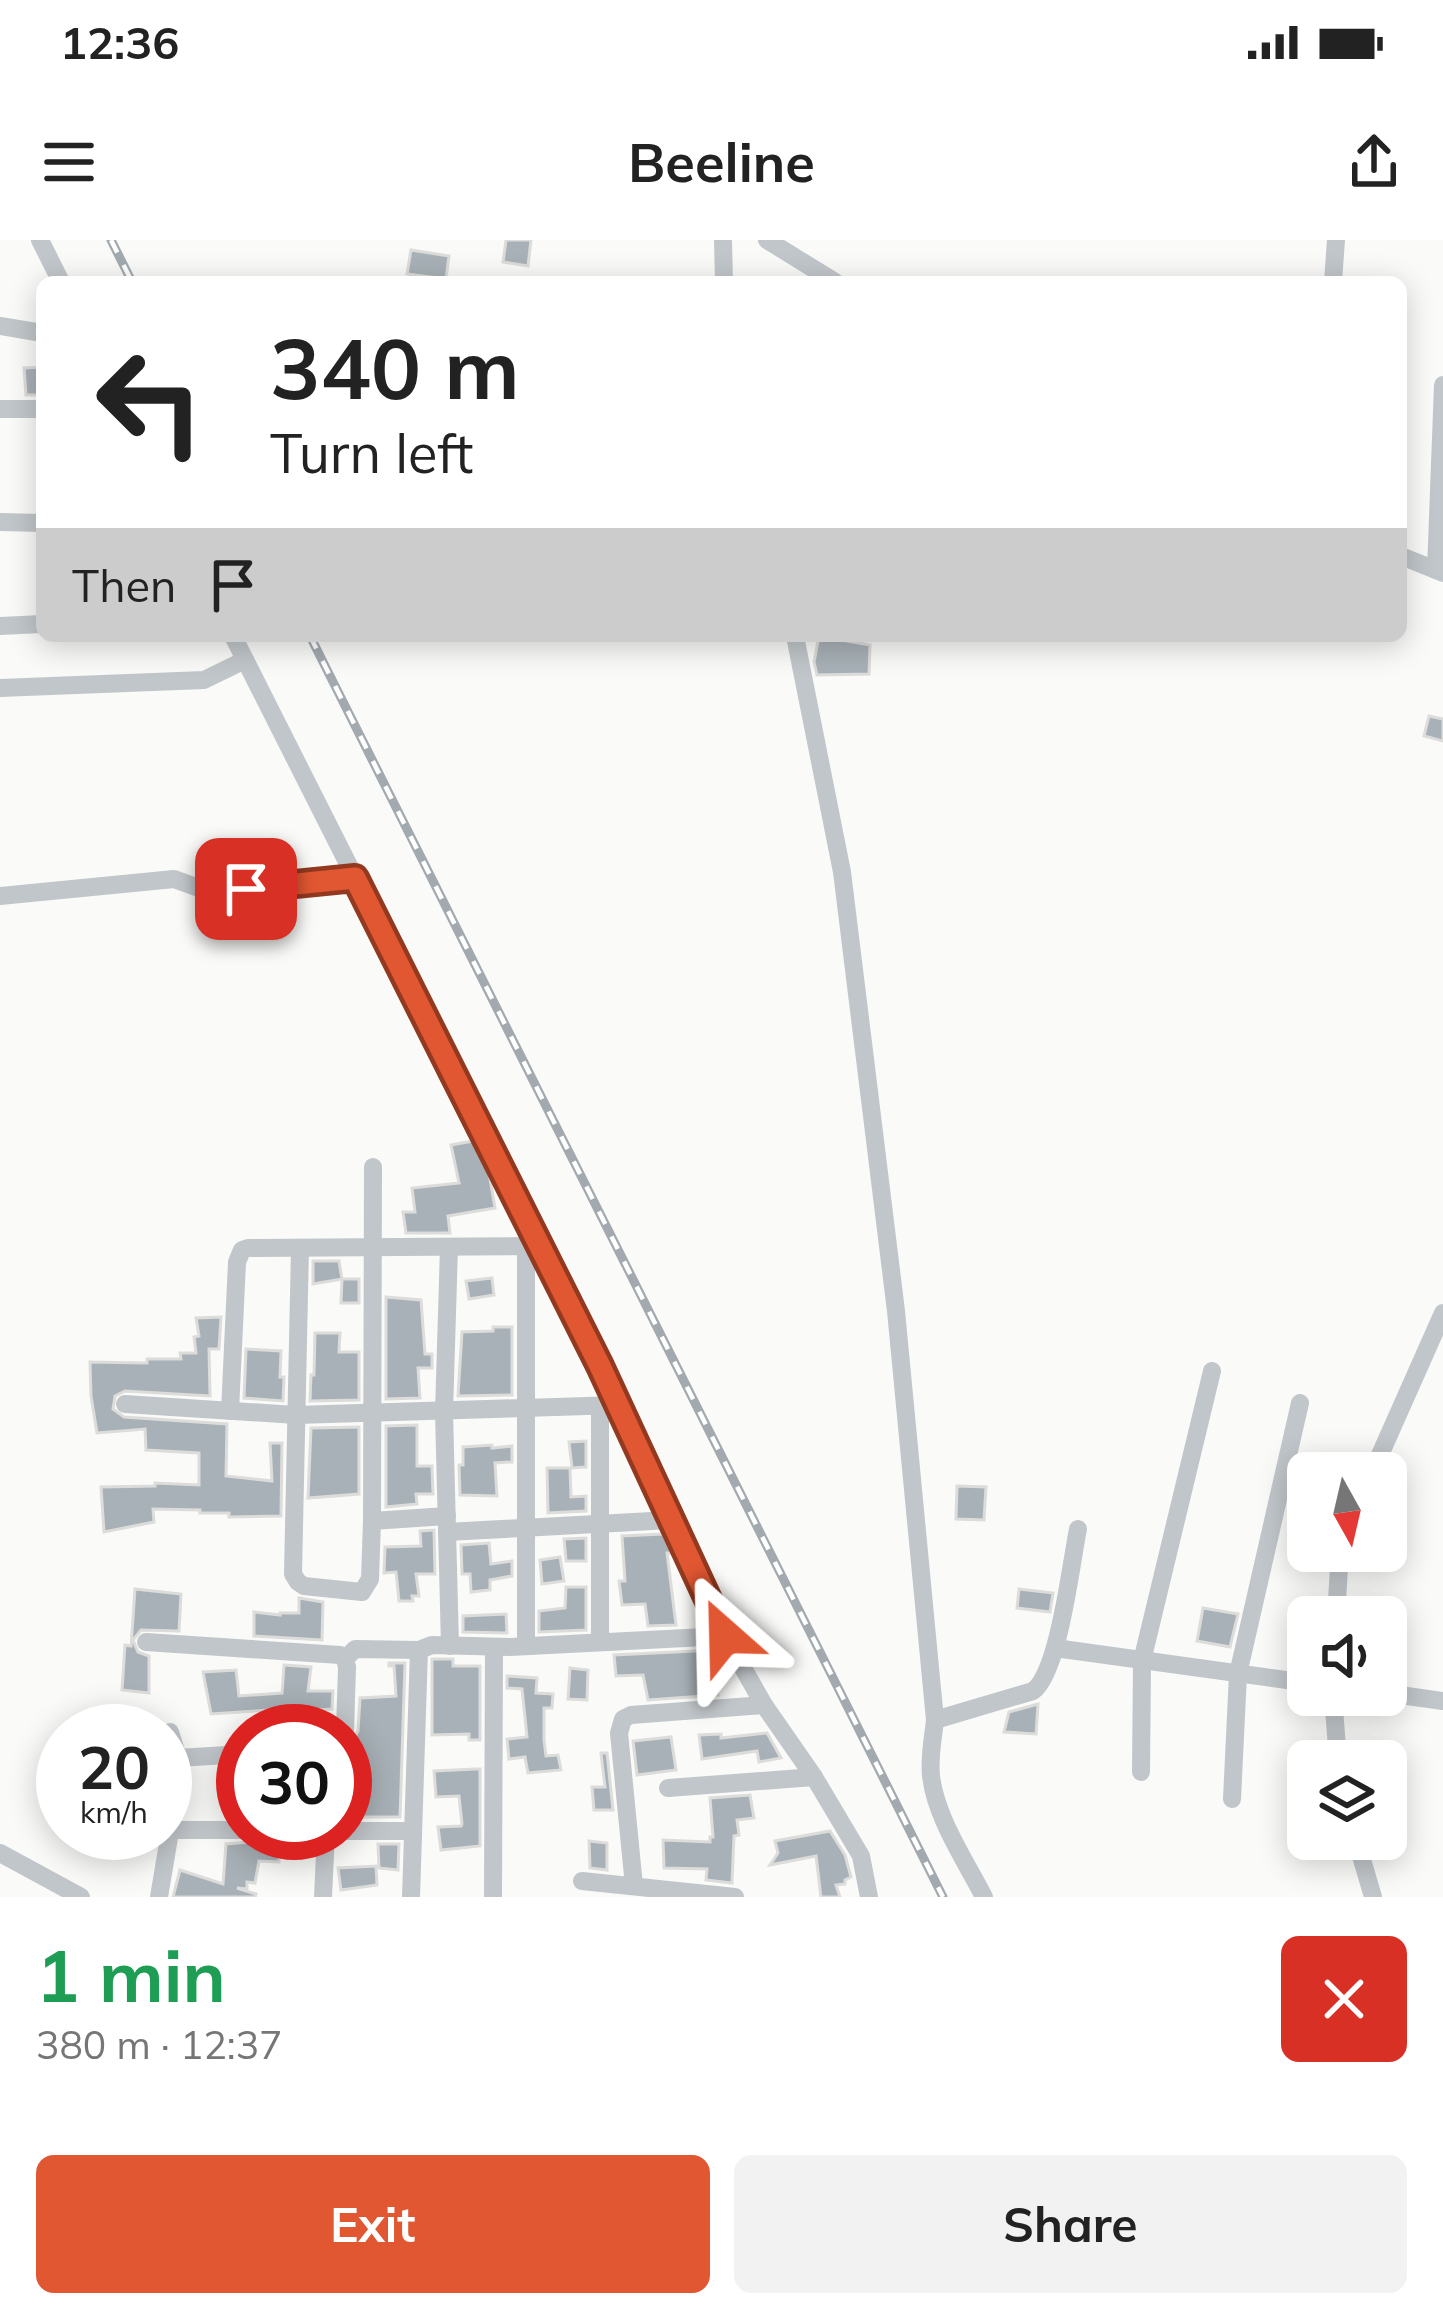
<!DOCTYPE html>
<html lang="en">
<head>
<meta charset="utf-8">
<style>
	:root { --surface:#fff; --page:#f2f2f2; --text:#222; --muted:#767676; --accent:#e15731 }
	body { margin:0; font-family:Mulish,sans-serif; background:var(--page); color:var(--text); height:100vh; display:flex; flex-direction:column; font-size:45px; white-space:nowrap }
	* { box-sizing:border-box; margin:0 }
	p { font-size:39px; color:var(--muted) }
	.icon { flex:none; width:66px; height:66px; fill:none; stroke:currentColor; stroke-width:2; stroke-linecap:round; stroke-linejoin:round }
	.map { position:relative; height:1657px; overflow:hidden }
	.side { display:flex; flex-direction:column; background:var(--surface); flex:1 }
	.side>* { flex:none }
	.top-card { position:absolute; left:36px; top:36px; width:1371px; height:366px; border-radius:18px; box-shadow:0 6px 30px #0003; background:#fff; color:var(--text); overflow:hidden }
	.needle { width:78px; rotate:172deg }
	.tools { position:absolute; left:1287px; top:1212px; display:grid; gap:24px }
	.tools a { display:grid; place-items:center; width:120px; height:120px; border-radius:18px; background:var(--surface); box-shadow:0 6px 30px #0003; font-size:60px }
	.speed { position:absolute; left:36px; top:1464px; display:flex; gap:24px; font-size:60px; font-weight:700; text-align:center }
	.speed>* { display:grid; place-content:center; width:156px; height:156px; border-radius:50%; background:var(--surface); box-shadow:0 6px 30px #0003; line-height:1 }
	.speed small { font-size:30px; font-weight:400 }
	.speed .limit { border:18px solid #d22; background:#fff; color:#111 }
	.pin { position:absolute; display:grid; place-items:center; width:102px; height:102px; color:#fff; margin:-51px; border-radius:24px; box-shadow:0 6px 18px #0006 }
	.me { position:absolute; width:132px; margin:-66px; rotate:335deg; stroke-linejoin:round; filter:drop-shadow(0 0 9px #0008) }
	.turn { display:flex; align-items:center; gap:42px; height:252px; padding:0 36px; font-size:54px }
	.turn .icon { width:156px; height:156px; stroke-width:2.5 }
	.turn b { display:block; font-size:84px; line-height:102px }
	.then { display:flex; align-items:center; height:114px; padding:0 36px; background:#0003; gap:24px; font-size:45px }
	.round { display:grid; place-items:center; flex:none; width:126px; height:126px; border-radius:18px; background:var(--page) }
	.head { display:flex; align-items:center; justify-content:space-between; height:204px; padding:0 36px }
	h1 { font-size:72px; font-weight:700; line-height:90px; color:#1e9e55 }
	.cta { display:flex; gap:24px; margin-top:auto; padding:24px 36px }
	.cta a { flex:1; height:138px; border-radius:18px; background:var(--accent); color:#fff; font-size:48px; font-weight:700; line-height:138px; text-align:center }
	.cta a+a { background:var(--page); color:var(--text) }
	.status { display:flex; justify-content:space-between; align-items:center; height:84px; padding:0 60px; background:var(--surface); direction:ltr }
	.status svg { height:33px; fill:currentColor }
	header { display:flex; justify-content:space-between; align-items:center; height:156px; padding:0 36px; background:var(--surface); font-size:54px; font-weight:700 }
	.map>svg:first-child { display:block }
</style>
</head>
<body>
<div class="status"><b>12:36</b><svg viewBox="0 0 49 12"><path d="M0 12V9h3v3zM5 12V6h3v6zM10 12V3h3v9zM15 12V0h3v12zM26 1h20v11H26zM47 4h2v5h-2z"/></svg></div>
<header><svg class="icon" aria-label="menu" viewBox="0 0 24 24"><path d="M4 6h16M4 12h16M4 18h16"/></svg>Beeline<svg class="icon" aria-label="share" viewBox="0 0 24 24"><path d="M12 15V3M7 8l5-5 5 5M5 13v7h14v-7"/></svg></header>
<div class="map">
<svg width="1443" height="1657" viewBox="0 0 1443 1657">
	<rect width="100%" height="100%" fill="#fafaf8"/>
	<g fill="#a8b1b7" stroke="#dcdcda" stroke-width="3">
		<polygon points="506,0 531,0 528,26 503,22"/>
		<polygon points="411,10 449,16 446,39 407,34"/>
		<polygon points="42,127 42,155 26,155 24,128"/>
		<polygon points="819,396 870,405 869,434 817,435 814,422"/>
		<polygon points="1429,476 1443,479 1443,501 1424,496"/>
		<polygon points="473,901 489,933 495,968 448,976 450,993 406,993 403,972 415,972 412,948 459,943 451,905"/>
		<polygon points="313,1021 339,1021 342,1039 313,1044"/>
		<polygon points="492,1038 494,1055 469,1059 466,1041"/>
		<polygon points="342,1039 359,1039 359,1063 341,1063"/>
		<polygon points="386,1057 421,1060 425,1114 432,1114 432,1128 418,1128 420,1158 386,1159"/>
		<polygon points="221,1077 219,1109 209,1109 210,1156 125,1151 115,1156 113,1169 124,1177 227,1184 226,1236 272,1241 270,1203 282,1203 281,1276 229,1277 229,1273 200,1273 200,1270 153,1269 154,1282 104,1292 101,1247 155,1246 155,1243 199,1245 199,1213 146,1210 145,1189 97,1193 91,1156 90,1122 147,1123 147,1119 181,1119 180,1113 196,1113 194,1097 199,1096 196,1078"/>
		<polygon points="493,1087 512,1087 512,1155 458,1156 462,1092 493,1091"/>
		<polygon points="315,1093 340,1093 339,1112 359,1112 359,1160 310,1161 311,1135 314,1135"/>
		<polygon points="246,1109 281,1111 280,1137 284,1137 283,1161 244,1158"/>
		<polygon points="417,1185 417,1226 432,1226 433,1254 416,1254 417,1264 386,1267 386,1186"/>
		<polygon points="359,1187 359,1254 308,1258 311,1188"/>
		<polygon points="586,1201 586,1227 572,1228 569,1202"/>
		<polygon points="492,1205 492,1208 512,1206 512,1222 495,1223 497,1256 460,1255 459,1225 463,1225 463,1207"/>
		<polygon points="547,1228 570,1228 571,1257 586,1256 586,1271 548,1273"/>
		<polygon points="957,1246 986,1247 984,1280 956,1279"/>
		<polygon points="434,1290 435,1334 416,1334 419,1356 412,1356 413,1361 399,1361 396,1332 384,1333 385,1307 421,1306 420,1291"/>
		<polygon points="663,1294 672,1313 667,1313 676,1385 648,1386 645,1364 622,1365 619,1341 625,1341 622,1296"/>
		<polygon points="586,1298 586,1321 566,1321 564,1299"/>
		<polygon points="489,1303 491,1324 512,1321 512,1336 490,1340 490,1350 471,1352 470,1334 462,1334 461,1305"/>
		<polygon points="560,1317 564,1341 542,1344 540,1320"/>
		<polygon points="566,1347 586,1347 586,1390 539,1392 539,1371 565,1368"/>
		<polygon points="135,1349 181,1354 179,1391 141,1390 133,1400 138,1412 149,1416 149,1453 122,1450 125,1405 131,1406"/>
		<polygon points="1019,1349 1053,1353 1050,1372 1017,1368"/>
		<polygon points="299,1358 323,1362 322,1400 254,1396 254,1372 280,1375 280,1373 299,1373"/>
		<polygon points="1203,1368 1238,1374 1230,1407 1197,1401"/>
		<polygon points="506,1374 507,1393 463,1392 463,1376"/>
		<polygon points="715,1410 718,1455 648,1460 643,1435 616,1436 614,1415"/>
		<polygon points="432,1419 453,1419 453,1426 480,1426 480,1500 469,1500 469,1494 432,1495"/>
		<polygon points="389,1423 405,1423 400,1577 345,1577 352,1502 358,1491 360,1458 396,1456 394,1426 389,1426"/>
		<polygon points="284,1425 311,1427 308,1451 333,1451 332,1469 303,1471 305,1491 269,1491 269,1470 211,1474 203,1432 236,1430 239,1456 282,1453"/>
		<polygon points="570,1428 588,1430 587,1460 568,1459"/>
		<polygon points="507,1436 537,1438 536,1453 553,1454 552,1468 544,1468 544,1500 546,1516 558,1515 561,1530 528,1533 525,1517 509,1519 507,1499 527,1497 522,1449 507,1448"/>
		<polygon points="1038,1464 1036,1494 1004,1492 1009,1472"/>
		<polygon points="767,1493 781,1518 759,1522 757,1511 702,1519 699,1495 721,1494 721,1498"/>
		<polygon points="671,1497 676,1530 637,1535 633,1501"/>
		<polygon points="601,1513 607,1513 613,1570 594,1570 592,1547 605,1547"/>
		<polygon points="476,1529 480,1529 480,1606 441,1610 438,1587 461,1586 462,1584 459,1556 436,1557 434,1531"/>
		<polygon points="750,1555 754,1578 737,1580 739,1595 734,1596 732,1643 706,1640 707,1629 664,1628 663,1600 710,1602 710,1597 713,1597 710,1558"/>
		<polygon points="830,1591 845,1615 851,1637 845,1640 845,1644 836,1645 840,1657 821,1657 816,1616 770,1625 778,1613 775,1601"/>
		<polygon points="256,1593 280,1593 279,1622 259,1621 255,1643 247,1642 247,1649 237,1648 256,1654 255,1657 173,1657 180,1630 223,1644 226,1604 249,1602"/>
		<polygon points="589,1601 607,1603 607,1630 590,1628"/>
		<polygon points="378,1604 399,1604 398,1630 379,1628"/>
		<polygon points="376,1626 377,1645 341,1650 338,1628"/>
	</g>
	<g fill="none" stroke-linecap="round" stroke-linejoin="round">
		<g stroke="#c1c6ca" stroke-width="18">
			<polyline points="40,0 61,42"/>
			<polyline points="723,0 724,42"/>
			<polyline points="767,0 835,42"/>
			<polyline points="1333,42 1336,0"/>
			<polyline points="0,86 42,93"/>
			<polyline points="0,169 42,169"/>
			<polyline points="0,282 42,283"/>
			<polyline points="1401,316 1443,333"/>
			<polyline points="1436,330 1443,145"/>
			<polyline points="0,386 42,384"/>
			<polyline points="233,396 541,1006 619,1165 725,1396 764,1465 814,1537 861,1616 869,1657"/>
			<path d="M795 396 842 632 896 1071 935 1480C933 1499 929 1517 931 1536 936 1578 965 1620 984 1657"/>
			<polyline points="0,448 204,440 245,420"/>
			<polyline points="0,656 174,639 210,652 355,638"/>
			<polyline points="526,1006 526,1406"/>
			<polyline points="449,1007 444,1172 450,1406"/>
			<polyline points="300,1008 293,1334 298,1342 304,1346 362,1352 370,1339 372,1281 373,927"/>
			<polyline points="125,1164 296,1175 619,1165"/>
			<polyline points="230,1171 237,1022 242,1010 248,1008 541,1006"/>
			<polyline points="1372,1233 1443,1073"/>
			<polyline points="372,1281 447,1276"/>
			<polyline points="447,1292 671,1280"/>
			<polyline points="1336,1377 1340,1311"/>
			<polyline points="146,1402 340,1415 345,1419 347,1427 345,1491"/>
			<polyline points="600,1402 600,1166"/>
			<polyline points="1055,1408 1308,1443"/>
			<polyline points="345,1419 355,1409 419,1410"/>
			<polyline points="1386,1453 1443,1461"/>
			<polyline points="1333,1455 1338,1521"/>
			<path d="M935 1480 1033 1451C1059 1432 1071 1323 1078 1289"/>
			<polyline points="178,1518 243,1514"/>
			<polyline points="1141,1532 1142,1421 1212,1131"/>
			<polyline points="668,1548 814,1537"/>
			<polyline points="1232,1559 1238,1434 1300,1163"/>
			<polyline points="171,1590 243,1590"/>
			<polyline points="345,1591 413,1591"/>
			<polyline points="1356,1599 1373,1657"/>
			<polyline points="0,1613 81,1657"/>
			<polyline points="582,1641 735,1657"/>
			<polyline points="634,1646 619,1493 623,1479 631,1475 764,1465"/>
			<polyline points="159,1657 179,1538 178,1518 170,1492"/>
			<polyline points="323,1657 326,1593"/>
			<polyline points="411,1657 419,1410 432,1405 510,1407 725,1396"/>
			<polyline points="493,1657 494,1407"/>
		</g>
		<defs>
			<g id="rail">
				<polyline points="111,0 132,42"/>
				<polyline points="310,396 943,1657"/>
			</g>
		</defs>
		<use href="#rail" stroke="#a2aaaf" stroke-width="9"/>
		<use href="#rail" stroke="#fff" stroke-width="4.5" stroke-dasharray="14" stroke-linecap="butt"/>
	</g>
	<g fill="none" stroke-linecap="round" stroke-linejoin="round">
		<defs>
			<polyline id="route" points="246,649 355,638 600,1126 725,1396"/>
		</defs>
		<use href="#route" stroke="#923920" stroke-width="30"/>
		<use href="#route" stroke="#e15731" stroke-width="21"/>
	</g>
</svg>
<div class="tools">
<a><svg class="needle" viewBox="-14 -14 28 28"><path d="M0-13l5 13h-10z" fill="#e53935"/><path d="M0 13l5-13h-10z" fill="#767676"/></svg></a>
<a><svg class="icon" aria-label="sound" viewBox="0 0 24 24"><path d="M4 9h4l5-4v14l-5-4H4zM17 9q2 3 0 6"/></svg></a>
<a><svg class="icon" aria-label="layers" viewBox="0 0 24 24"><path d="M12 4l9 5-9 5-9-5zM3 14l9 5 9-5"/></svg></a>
</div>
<div class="speed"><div>20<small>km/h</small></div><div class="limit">30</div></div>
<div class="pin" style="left:246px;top:649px;background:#d93025"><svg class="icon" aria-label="arrive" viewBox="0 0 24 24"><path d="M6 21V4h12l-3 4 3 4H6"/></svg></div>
<svg class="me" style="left:725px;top:1396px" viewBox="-20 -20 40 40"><path d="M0-17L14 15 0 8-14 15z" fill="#e15731" stroke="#fff" stroke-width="4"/></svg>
<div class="top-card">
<div class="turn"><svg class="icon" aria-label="left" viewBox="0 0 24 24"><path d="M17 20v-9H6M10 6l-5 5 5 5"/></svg><div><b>340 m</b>Turn left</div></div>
<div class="then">Then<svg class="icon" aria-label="arrive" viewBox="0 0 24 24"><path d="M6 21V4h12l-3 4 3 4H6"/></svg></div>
</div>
</div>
<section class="side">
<div class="head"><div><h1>1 min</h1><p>380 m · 12:37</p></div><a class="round" style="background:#d93025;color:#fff"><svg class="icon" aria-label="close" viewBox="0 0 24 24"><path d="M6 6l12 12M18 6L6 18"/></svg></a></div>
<div class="cta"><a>Exit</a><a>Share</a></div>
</section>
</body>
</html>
